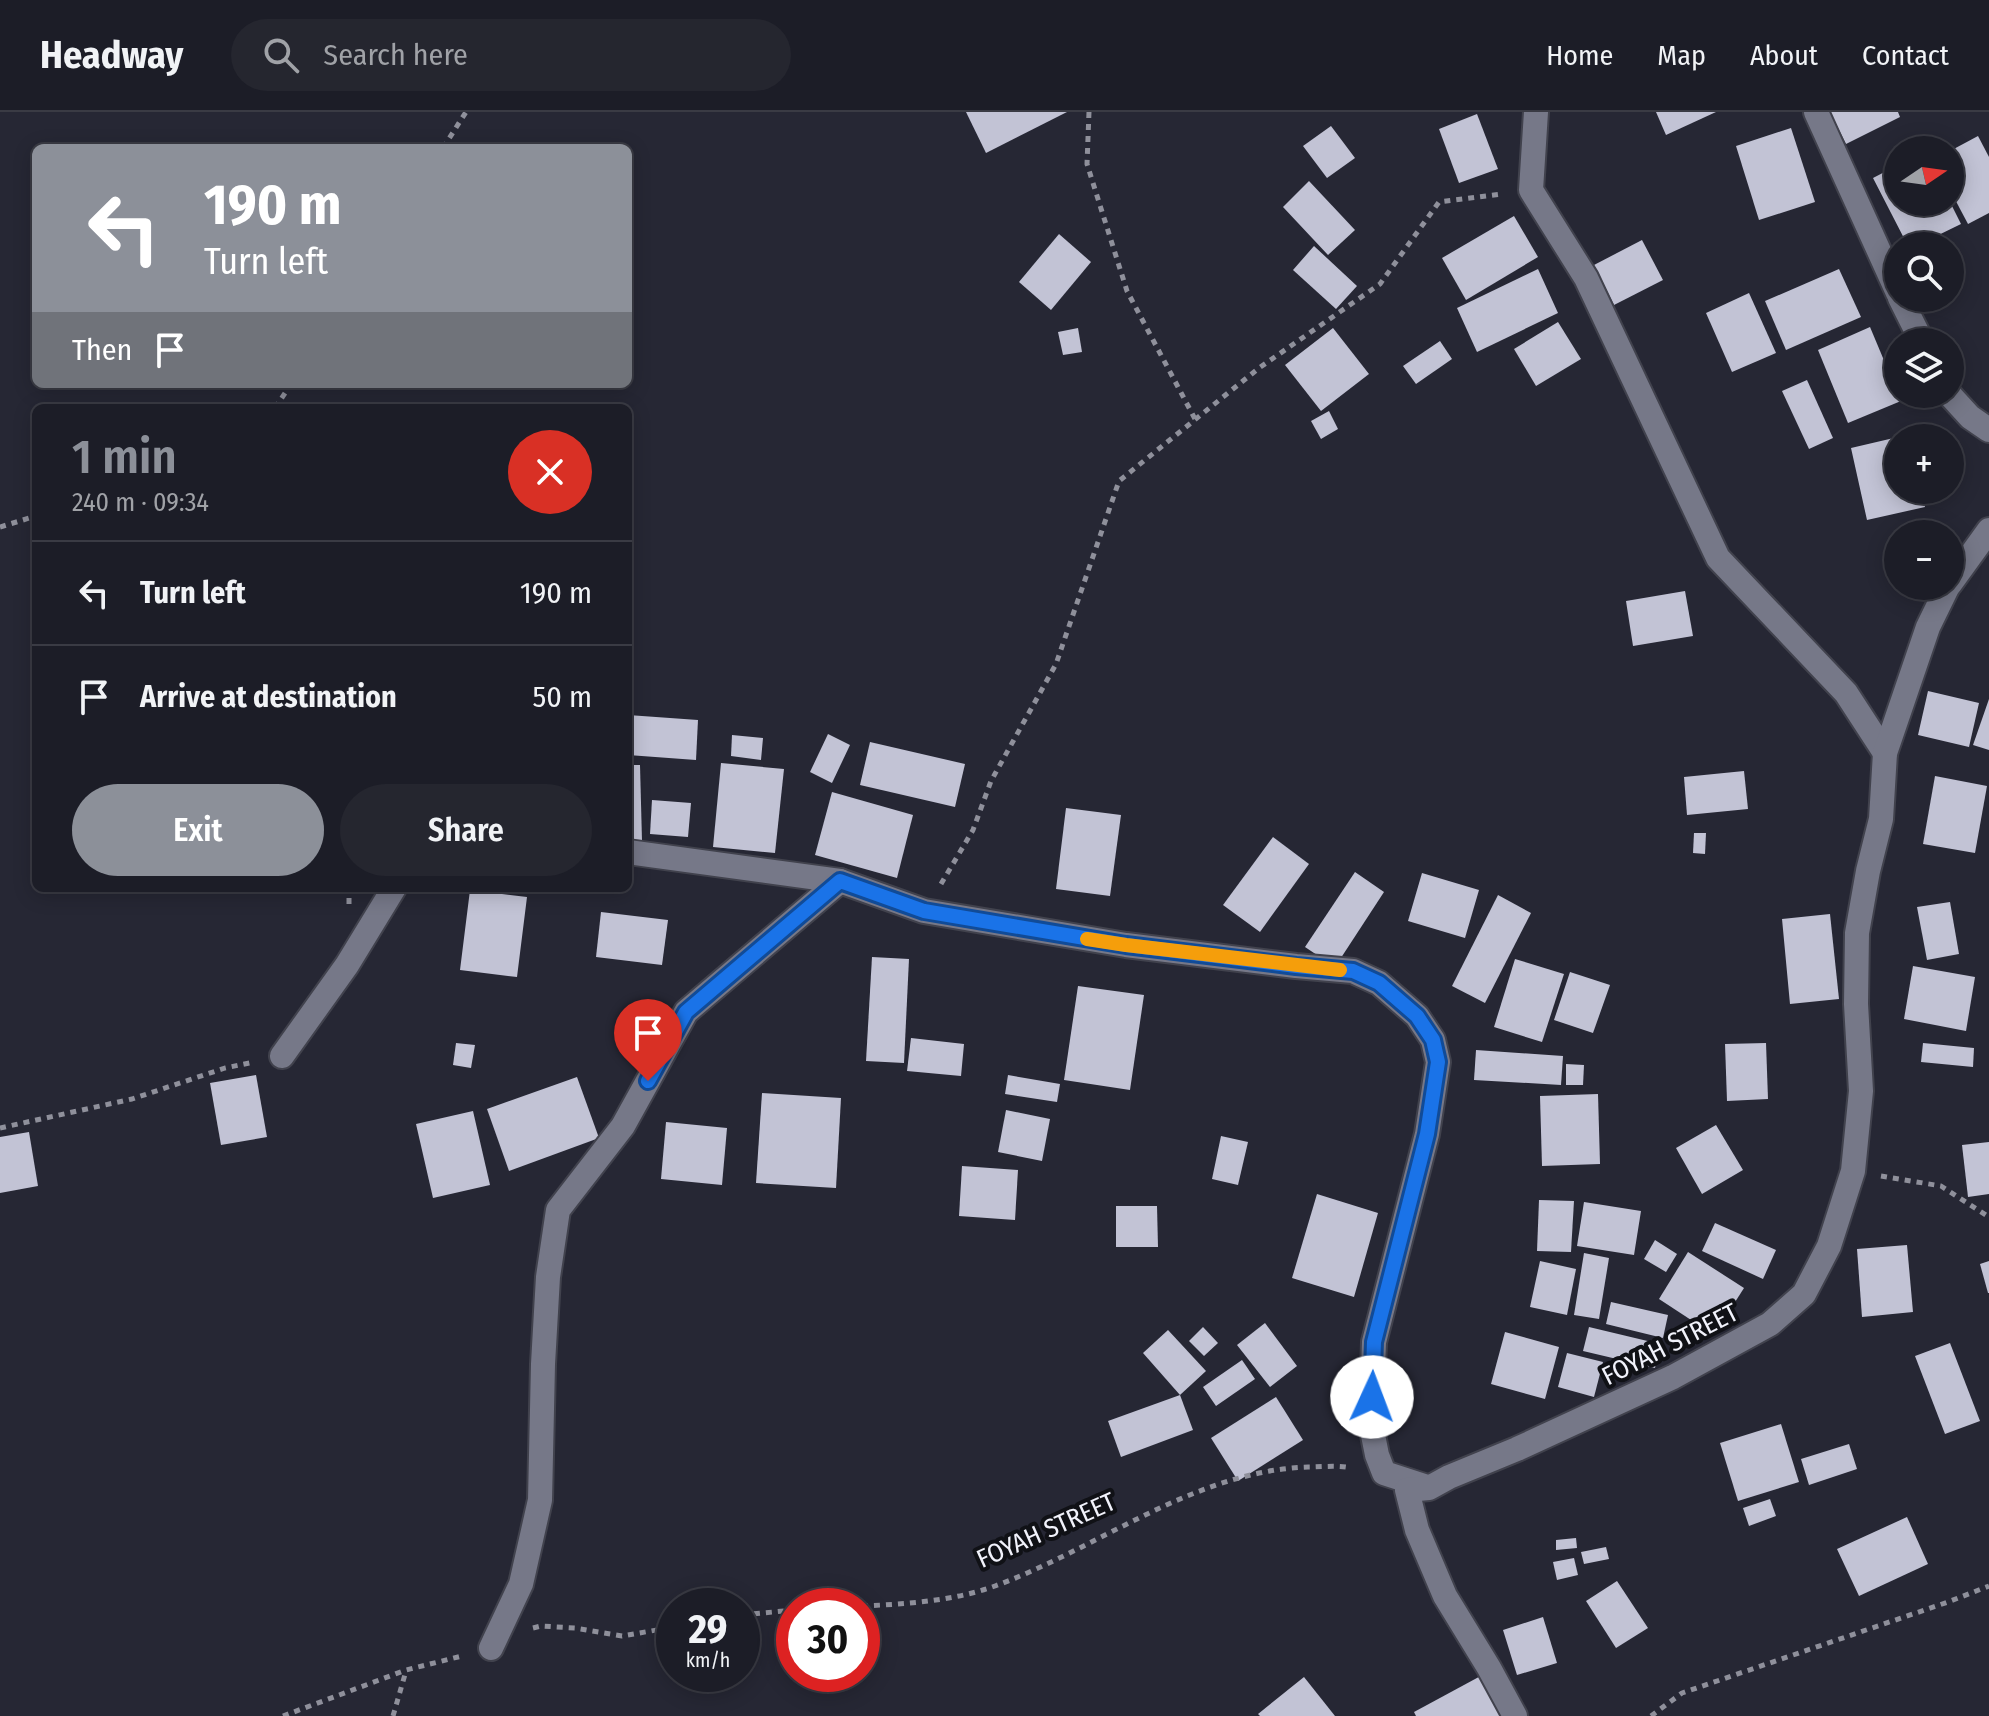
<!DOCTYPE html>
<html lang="en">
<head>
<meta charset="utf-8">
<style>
	:root { --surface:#1c1d27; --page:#25262f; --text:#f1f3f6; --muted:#a0a2a7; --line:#3a3b44; --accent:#8c9099 }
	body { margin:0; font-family:"Fira Sans Condensed",sans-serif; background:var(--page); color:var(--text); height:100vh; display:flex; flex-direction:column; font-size:30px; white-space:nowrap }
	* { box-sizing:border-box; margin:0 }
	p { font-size:26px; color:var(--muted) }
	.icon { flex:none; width:44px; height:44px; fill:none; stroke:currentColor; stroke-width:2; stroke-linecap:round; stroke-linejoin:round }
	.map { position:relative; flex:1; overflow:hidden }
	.sheet { position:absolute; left:32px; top:292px; width:600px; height:488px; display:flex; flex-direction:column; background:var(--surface); border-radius:12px; box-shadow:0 4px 20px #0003,0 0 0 2px var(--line) }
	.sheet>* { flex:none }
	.top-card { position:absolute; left:32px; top:32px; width:600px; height:244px; border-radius:12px; box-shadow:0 4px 20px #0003,0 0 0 2px var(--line); background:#8c9099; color:#fff; overflow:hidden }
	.needle { width:52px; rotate:77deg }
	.buttons { position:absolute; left:1884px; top:24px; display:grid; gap:16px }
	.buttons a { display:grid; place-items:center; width:80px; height:80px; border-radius:50%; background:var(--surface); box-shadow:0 4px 20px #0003,0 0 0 2px var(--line); font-size:40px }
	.speed { position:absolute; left:656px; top:1476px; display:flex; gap:16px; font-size:40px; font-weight:700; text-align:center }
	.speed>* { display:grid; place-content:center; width:104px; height:104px; border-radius:50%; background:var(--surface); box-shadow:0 4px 20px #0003,0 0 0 2px var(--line); line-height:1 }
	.speed small { font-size:20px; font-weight:400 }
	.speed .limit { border:12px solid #d22; background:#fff; color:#111 }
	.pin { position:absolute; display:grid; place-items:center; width:68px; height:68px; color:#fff; margin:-82px -34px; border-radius:50% 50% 50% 0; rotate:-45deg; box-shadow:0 0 8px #0007 }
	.pin .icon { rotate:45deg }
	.me { position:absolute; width:88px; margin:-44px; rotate:2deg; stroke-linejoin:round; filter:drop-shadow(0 0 6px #0008) }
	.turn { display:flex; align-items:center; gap:28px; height:168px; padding:0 40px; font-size:36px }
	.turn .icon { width:104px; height:104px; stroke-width:2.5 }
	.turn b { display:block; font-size:56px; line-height:68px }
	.then { display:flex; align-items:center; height:76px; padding:0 40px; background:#0003; gap:16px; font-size:30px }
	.round { display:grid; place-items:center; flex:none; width:84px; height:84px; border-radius:42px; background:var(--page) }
	.summary { display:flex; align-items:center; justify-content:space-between; height:136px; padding:0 40px }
	h1 { font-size:48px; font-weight:600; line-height:60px; color:var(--accent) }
	.primary-button { display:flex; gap:16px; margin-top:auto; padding:16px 40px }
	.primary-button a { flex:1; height:92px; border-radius:48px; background:var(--accent); color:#fff; font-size:32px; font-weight:600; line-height:92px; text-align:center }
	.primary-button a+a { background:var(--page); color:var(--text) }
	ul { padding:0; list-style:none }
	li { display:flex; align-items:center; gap:24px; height:104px; padding:0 40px; border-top:2px solid var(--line) }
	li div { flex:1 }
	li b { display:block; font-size:30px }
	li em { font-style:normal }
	header { display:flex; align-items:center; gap:48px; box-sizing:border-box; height:112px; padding:0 40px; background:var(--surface); border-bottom:2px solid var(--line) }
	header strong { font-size:38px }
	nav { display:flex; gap:44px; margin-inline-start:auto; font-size:28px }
	.search { width:560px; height:72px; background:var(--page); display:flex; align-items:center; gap:20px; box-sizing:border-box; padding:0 28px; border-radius:44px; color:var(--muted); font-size:30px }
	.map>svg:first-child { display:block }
</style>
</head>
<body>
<header>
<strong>Headway</strong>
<div class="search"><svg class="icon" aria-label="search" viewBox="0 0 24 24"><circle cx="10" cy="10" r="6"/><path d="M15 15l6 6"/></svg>Search here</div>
<nav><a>Home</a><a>Map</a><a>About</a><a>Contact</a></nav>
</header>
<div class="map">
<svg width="1989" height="1604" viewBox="0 0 1989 1604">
	<rect width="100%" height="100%" fill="#262734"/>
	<g fill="#c2c3d5">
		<polygon points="966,0 1067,0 986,41"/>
		<polygon points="1656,0 1716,0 1666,23"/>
		<polygon points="1830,0 1898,0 1900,5 1846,32"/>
		<polygon points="1477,2 1498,57 1459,71 1439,17"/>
		<polygon points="1331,14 1355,46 1327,66 1303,34"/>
		<polygon points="1791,16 1815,90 1759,108 1736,34"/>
		<polygon points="1978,24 1989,45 1989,101 1968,112 1950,78 1950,39"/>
		<polygon points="1898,53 1898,90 1950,90 1961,112 1916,134 1908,134 1873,66"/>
		<polygon points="1309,69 1355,118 1328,143 1283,95"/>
		<polygon points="1514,104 1538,145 1466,188 1442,146"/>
		<polygon points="1059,122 1091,150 1051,198 1019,170"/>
		<polygon points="1642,128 1663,168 1614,193 1594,153"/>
		<polygon points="1314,134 1357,174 1336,197 1293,158"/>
		<polygon points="1538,157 1558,201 1477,240 1457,196"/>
		<polygon points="1839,157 1861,205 1786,238 1765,189"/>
		<polygon points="1749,181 1776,241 1732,260 1706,201"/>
		<polygon points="1558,210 1581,247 1536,274 1514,237"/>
		<polygon points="1870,215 1901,289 1848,311 1818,238"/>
		<polygon points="1078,216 1082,240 1063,243 1058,220"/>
		<polygon points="1333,216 1369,262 1321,299 1285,253"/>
		<polygon points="1440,229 1452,247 1416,272 1403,254"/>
		<polygon points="1807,268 1833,326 1809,337 1782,279"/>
		<polygon points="1329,299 1338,317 1321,327 1311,309"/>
		<polygon points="1898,325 1898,378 1921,378 1925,395 1867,408 1851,336"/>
		<polygon points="1685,479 1693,524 1633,534 1626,489"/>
		<polygon points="1928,579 1979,591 1969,635 1918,623"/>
		<polygon points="1989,587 1989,638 1973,633"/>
		<polygon points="628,603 698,608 696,648 628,643"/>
		<polygon points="828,622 850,633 832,671 810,660"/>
		<polygon points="732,623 763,626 761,648 731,644"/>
		<polygon points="870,630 965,652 955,695 860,673"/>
		<polygon points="721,651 784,657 775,741 713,735"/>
		<polygon points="628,653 640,653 642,729 628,729"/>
		<polygon points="1744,659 1748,697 1687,703 1684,665"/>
		<polygon points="1935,664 1987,674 1975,741 1923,732"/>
		<polygon points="832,680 913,703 897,766 815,743"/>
		<polygon points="652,688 691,691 688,725 650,722"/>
		<polygon points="1066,696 1121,703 1110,784 1056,777"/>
		<polygon points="1694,721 1706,721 1705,742 1693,741"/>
		<polygon points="1273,725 1309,752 1260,820 1223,793"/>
		<polygon points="1355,760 1384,780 1335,855 1305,835"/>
		<polygon points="1422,761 1479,778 1465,826 1408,809"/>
		<polygon points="470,778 527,785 517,865 460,858"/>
		<polygon points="1498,783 1531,801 1485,891 1452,874"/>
		<polygon points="1950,790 1959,842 1927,848 1917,795"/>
		<polygon points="601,800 668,808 662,853 596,845"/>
		<polygon points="1830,802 1839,887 1790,892 1782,807"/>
		<polygon points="872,845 909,847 904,951 866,949"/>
		<polygon points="1515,847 1564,862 1542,930 1494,915"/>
		<polygon points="1913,854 1975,865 1966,919 1904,907"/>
		<polygon points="1570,860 1610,873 1593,921 1554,908"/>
		<polygon points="1078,874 1144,883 1130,978 1064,968"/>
		<polygon points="911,926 964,932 961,964 907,959"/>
		<polygon points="456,931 475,933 471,956 453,953"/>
		<polygon points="1766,931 1768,987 1727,989 1725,932"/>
		<polygon points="1923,931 1974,936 1973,955 1921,950"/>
		<polygon points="1476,938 1563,944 1561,973 1474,968"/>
		<polygon points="1566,952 1584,953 1583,973 1566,973"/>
		<polygon points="256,963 267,1025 221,1033 210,971"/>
		<polygon points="1008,963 1060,972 1057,990 1005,982"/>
		<polygon points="577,965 599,1026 509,1059 487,997"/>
		<polygon points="762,981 841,986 836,1076 756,1071"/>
		<polygon points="1598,982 1600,1052 1542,1054 1540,984"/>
		<polygon points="1006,998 1050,1007 1042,1049 998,1040"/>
		<polygon points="473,999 490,1073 433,1086 416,1012"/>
		<polygon points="666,1010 727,1016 722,1073 661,1067"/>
		<polygon points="1716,1013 1743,1058 1702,1082 1676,1036"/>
		<polygon points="29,1020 38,1074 0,1081 0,1025"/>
		<polygon points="1221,1024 1248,1030 1238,1073 1212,1067"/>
		<polygon points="1989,1030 1989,1082 1968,1085 1962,1033"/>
		<polygon points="962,1054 1018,1058 1015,1108 959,1104"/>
		<polygon points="1317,1082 1378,1101 1354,1185 1292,1166"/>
		<polygon points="1539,1088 1574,1089 1571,1140 1537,1139"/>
		<polygon points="1584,1090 1641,1099 1634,1143 1577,1134"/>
		<polygon points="1116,1094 1157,1094 1158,1135 1116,1135"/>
		<polygon points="1715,1111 1776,1138 1763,1167 1702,1139"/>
		<polygon points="1655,1128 1677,1142 1666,1160 1644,1147"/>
		<polygon points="1907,1133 1913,1200 1862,1205 1857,1137"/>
		<polygon points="1688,1140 1744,1176 1714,1223 1659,1187"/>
		<polygon points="1584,1141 1609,1146 1599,1207 1574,1203"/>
		<polygon points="1540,1149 1576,1157 1567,1203 1530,1195"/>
		<polygon points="1989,1149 1989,1181 1988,1181 1980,1152"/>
		<polygon points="1611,1190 1668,1203 1663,1226 1606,1212"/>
		<polygon points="1265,1211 1297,1254 1270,1275 1237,1233"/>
		<polygon points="1203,1215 1218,1231 1204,1244 1189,1229"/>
		<polygon points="1589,1215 1660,1232 1655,1256 1583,1239"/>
		<polygon points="1168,1218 1206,1259 1180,1283 1143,1241"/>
		<polygon points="1505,1220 1559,1235 1545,1287 1491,1272"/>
		<polygon points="1950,1231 1980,1309 1945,1322 1915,1244"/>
		<polygon points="1567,1241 1603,1250 1594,1285 1558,1275"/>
		<polygon points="1242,1248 1255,1267 1216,1294 1203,1275"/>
		<polygon points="1180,1283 1193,1318 1121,1345 1108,1309"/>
		<polygon points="1276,1285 1303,1328 1238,1369 1211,1326"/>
		<polygon points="1781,1312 1799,1370 1738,1389 1720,1331"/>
		<polygon points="1849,1332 1857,1357 1809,1373 1801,1347"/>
		<polygon points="1770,1387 1776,1404 1749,1414 1743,1396"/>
		<polygon points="1907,1405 1928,1452 1859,1484 1837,1437"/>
		<polygon points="1576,1426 1577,1436 1556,1438 1556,1428"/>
		<polygon points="1606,1435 1609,1447 1584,1452 1581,1440"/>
		<polygon points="1574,1446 1578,1463 1557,1468 1553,1450"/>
		<polygon points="1617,1469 1648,1516 1616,1536 1586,1489"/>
		<polygon points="1543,1505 1557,1551 1517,1563 1503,1518"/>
		<polygon points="1488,1560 1512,1604 1416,1604 1414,1600"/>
		<polygon points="1304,1565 1335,1604 1260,1604 1258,1602"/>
	</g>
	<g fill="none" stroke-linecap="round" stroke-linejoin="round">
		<defs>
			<g id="street">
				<polyline points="1536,0 1531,78 1586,166 1718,446 1846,581 1885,641"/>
				<polyline points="1816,0 1898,181"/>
				<polyline points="1900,186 1922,230"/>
				<polyline points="1949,282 1970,305 1989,318"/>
				<polyline points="1950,472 1989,418"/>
				<polyline points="628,740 840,769 924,799 1126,833 1296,854 1353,859 1379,871 1417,904 1433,928 1438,950 1427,1022 1374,1230 1371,1313 1377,1343 1384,1361 1427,1375"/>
				<polyline points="282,944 347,853 394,776"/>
				<polyline points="491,1536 521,1472 540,1388 543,1252 548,1165 558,1098 623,1014 686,900 840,769"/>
				<polyline points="1515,1604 1489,1556 1445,1484 1417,1418 1407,1378 1429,1376 1449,1365 1517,1337 1673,1265 1770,1212 1804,1182 1829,1134 1853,1059 1861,979 1856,892 1857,821 1868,759 1881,707 1885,641 1928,515 1948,474"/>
			</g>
		</defs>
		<use href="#street" stroke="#41424d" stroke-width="28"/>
		<g stroke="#8f909b" stroke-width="5" stroke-dasharray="6 6" stroke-linecap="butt">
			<polyline points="1089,0 1087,52 1127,179 1195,307"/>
			<polyline points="443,36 466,0"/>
			<polyline points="275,296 291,272"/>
			<polyline points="0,415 36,404"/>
			<polyline points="941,772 973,718 991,669 1056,552 1119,369 1259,256 1380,172 1439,90 1502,82"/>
			<polyline points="349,792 349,776"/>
			<polyline points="0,1016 132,987 225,956 254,950"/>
			<polyline points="1881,1064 1941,1074 1989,1105"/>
			<path d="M862 1494C907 1492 953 1489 995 1474 1099 1436 1194 1359 1308 1355 1322 1355 1337 1353 1351 1356"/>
			<polyline points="742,1503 794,1498"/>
			<polyline points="533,1516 541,1514 575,1516 622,1524 674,1515"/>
			<polyline points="283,1604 406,1558 462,1544"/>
			<polyline points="393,1604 406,1559"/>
			<polyline points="1651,1604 1682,1581 1948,1490 1989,1474"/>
		</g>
		<use href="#street" stroke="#767888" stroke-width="24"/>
	</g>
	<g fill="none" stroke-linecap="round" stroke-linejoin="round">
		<defs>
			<polyline id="route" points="648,969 686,900 840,769 924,799 1126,833 1296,854 1353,859 1379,871 1417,904 1433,928 1438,950 1427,1022 1374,1230 1372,1285"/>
		</defs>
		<use href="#route" stroke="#114b97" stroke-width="20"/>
		<use href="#route" stroke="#1a73e8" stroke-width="14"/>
		<polyline stroke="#f59e0b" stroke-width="14" points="1087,827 1126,833 1340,858"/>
	</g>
	<g text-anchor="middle" stroke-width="8" stroke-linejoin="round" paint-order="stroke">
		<g font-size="26" fill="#f1f2fb" stroke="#101116">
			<text transform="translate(1670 1232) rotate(-27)" y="9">FOYAH STREET</text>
			<text transform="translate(1046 1418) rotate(-24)" y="9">FOYAH STREET</text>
		</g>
	</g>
</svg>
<div class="buttons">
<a><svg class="needle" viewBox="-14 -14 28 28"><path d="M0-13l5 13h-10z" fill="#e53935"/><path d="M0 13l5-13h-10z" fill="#a0a2a7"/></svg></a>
<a><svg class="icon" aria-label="search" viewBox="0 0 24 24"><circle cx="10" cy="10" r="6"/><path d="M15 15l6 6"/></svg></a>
<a><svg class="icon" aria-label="layers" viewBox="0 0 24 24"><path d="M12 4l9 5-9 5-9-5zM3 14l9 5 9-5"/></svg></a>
<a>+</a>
<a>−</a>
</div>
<div class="speed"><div>29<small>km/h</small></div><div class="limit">30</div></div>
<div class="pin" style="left:648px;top:969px;background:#d93025"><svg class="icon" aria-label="arrive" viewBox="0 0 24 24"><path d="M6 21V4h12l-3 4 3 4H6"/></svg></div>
<svg class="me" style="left:1372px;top:1285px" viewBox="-20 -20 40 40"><circle r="19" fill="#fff"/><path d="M0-13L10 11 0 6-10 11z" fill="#1a73e8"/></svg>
<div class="top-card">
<div class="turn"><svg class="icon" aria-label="left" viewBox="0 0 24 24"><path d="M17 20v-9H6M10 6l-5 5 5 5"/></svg><div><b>190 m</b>Turn left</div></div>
<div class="then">Then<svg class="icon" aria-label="arrive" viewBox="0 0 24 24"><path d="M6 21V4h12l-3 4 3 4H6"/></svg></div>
</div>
<section class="sheet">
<div class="summary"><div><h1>1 min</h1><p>240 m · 09:34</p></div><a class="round" style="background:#d93025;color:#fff"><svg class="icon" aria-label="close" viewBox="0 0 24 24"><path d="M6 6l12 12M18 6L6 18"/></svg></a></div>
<ul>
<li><svg class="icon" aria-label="left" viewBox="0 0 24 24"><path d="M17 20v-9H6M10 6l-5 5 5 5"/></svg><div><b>Turn left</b></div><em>190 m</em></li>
<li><svg class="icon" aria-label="arrive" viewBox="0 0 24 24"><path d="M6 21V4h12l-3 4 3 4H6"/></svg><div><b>Arrive at destination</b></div><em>50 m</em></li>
</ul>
<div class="primary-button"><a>Exit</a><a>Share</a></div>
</section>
</div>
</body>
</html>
